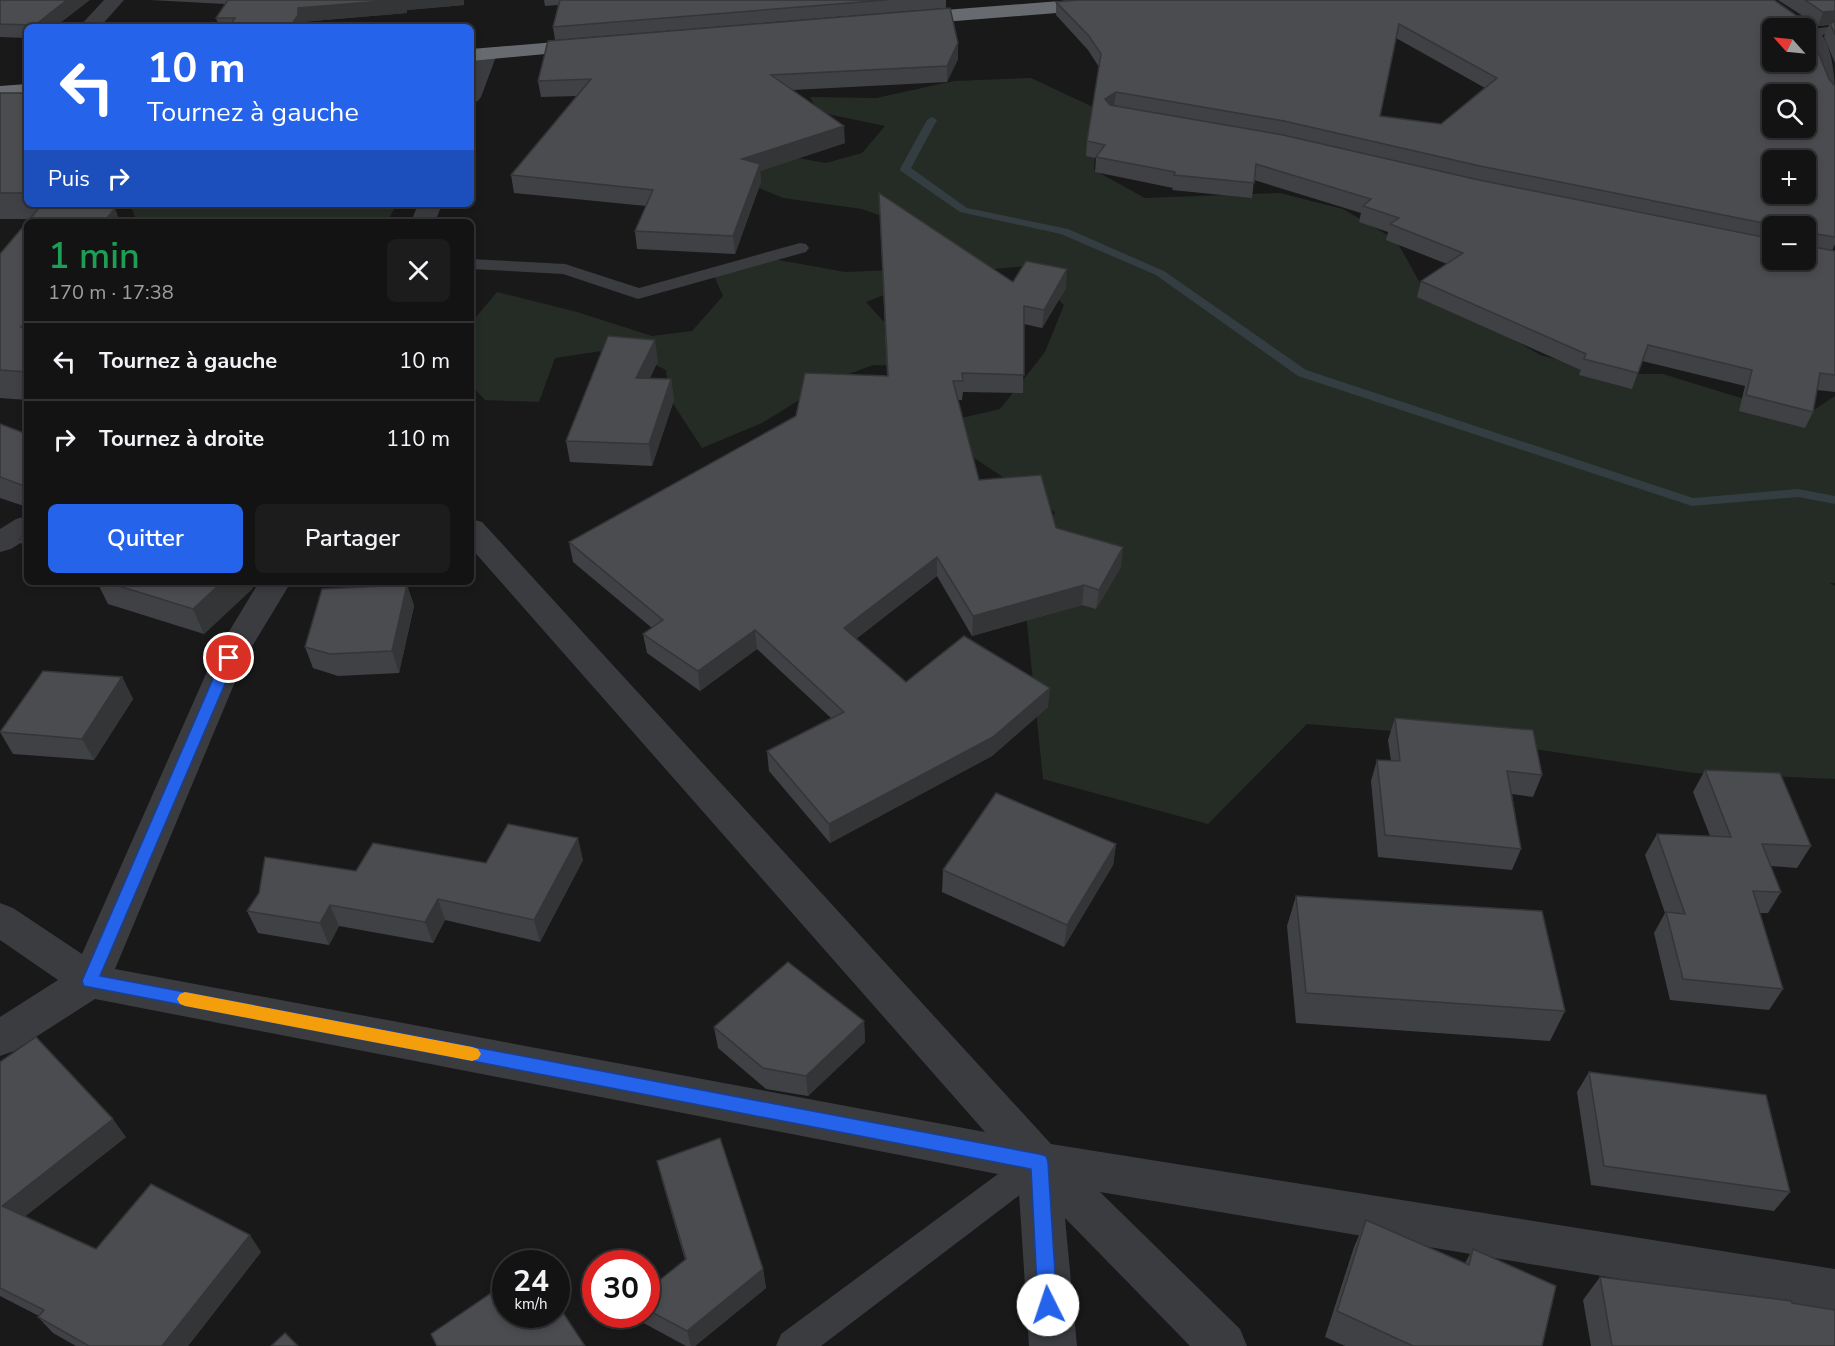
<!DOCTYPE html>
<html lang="fr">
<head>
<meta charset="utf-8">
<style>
	:root { --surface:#131314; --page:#1c1c1d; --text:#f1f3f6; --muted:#9d9ea0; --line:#323234; --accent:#2563eb }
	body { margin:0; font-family:"Nunito Sans",sans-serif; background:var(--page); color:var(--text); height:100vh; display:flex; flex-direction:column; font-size:22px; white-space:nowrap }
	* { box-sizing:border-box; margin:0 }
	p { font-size:20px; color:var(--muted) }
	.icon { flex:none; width:33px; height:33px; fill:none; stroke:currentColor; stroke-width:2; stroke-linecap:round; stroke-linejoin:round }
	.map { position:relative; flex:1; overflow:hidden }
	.drawer { position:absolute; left:24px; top:219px; width:450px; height:366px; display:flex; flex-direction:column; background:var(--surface); border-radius:9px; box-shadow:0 3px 9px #0003,0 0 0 2px var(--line) }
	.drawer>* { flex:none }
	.guide { position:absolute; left:24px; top:24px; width:450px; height:183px; border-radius:9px; box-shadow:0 3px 9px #0003,0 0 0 2px var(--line); background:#2563eb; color:#fff; overflow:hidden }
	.needle { width:39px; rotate:297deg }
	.buttons { position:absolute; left:1762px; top:18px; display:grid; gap:12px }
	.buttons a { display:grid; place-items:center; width:54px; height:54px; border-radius:9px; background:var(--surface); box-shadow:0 3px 9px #0003,0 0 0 2px var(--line); font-size:30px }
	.speed { position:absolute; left:492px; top:1250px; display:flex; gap:12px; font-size:30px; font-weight:700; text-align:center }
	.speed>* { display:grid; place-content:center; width:78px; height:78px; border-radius:50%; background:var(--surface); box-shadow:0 3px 9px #0003,0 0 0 2px var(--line); line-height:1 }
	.speed small { font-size:15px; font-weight:400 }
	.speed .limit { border:9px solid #d22; background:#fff; color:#111 }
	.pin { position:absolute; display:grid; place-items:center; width:51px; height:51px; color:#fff; margin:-26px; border:3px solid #fff; border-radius:50%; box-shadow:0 2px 6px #0007 }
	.me { position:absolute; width:66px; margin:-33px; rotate:356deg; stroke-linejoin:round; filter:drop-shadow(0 0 4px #0008) }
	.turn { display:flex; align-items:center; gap:21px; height:126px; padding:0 24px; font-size:27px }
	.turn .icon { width:78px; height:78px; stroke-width:2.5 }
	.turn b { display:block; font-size:42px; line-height:51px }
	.then { display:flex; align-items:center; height:57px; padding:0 24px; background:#0003; gap:12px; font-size:22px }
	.round { display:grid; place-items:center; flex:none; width:63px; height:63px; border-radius:9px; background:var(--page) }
	.summary { display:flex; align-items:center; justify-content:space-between; height:102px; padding:0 24px }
	h1 { font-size:36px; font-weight:600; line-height:45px; color:#1e9e55 }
	.primary-button { display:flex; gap:12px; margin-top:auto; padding:12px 24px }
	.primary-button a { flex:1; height:69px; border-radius:9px; background:var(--accent); color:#fff; font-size:24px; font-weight:600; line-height:69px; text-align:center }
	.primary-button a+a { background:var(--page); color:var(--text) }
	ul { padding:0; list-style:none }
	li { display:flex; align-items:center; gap:18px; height:78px; padding:0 24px; border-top:2px solid var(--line) }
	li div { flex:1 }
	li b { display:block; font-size:22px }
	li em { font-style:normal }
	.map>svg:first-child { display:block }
</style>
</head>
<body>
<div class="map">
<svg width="1835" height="1346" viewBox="0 0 1835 1346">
	<rect width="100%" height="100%" fill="#19191a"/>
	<g fill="#252c25">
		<polygon points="1031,78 1095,108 1096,141 1094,170 1145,198 1280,193 1343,209 1396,240 1420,283 1540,355 1613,374 1663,374 1803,417 1835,396 1835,583 1830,583 1835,586 1835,779 1694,773 1440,735 1307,724 1208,824 1043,779 1023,584 1055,512 958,447 919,428 1000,409 1045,352 1064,305 1026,266 935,275 866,302 883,321 933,333 917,366 873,365 830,381 762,423 702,448 670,399 666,370 621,348 555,358 539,402 485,400 471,385 471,323 497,292 577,312 652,336 692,331 723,296 711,269 773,259 845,272 924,269 914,228 862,209 783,198 730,176 763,152 826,163 862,153 885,126 818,112 810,97 876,98 954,81"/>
		<polygon points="130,204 397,204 387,222 137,222"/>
	</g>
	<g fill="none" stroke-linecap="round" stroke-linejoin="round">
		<polygon fill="#343e42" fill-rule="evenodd" points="932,117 937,120 911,168 967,208 1068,229 1164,271 1306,370 1693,498 1798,489 1835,496 1835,504 1798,497 1692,506 1298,376 1156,275 1061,234 960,212 901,171 900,169 927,120"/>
		<g fill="#3a3c3f" fill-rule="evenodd">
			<polygon points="1835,26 1835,34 1806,36 1806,30"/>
			<polygon points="800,243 806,244 809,248 806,252 638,299 563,274 471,269 471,259 565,264 639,288"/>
			<polygon points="1039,1147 1050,1152 1055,1162 1050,1172 821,1346 776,1346 781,1334 1028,1152"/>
		</g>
		<g fill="#3a3c3f" fill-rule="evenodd">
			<polygon points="104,0 124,0 100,27 79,27"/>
			<path d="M1806 23C1833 30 1835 77 1835 99L1828 97 1825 93 1806 45V28H1797L1799 25Z"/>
			<polygon points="487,48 494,50 497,54 481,97 478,101 471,103 471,70 480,50"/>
			<polygon points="418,204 442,204 435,222 411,222"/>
			<polygon points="27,516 27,539 11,549 0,552 0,529 16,519"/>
			<polygon points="471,519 482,522 1051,1144 1835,1269 1835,1315 1100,1192 1240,1329 1247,1346 1190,1346 1065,1218 1077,1346 1029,1346 1018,1178 95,999 14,1051 0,1056 0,1017 58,980 0,940 0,903 13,908 82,954 213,658 259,582 291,582 245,658 115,969 985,1132 471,548"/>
		</g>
		<g fill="#676b6f" fill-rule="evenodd">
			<polygon points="1073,0 1153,0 1151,4 1144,6 906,25 899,23 896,19 899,15 906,13"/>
			<polygon points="592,39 599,41 602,45 599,49 471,61 471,49"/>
			<polygon points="27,84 27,96 0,98 0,86"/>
		</g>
	</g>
	<g fill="#404144" fill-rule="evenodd">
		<polygon points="0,0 55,27 27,27 27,38 0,37"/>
		<polygon points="150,0 464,0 464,5 407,10 407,13 301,22 301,27 219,27 216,18 225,4"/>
		<polygon points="544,0 946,0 946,8 555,40 553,27 558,5 545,6"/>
		<path d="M1778 0H1835V63L1824 37 1829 25 1818 26 1809 21 1810 32 1829 79 1834 85H1835V244L1832 251H1835V392L1817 390 1813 412 1805 428 1739 411 1745 386 1642 361 1632 389 1579 375 1581 370 1417 297 1421 281 1447 264 1386 240 1388 232 1359 222 1361 213 1254 180 1252 198 1172 190 1173 188 1095 172 1096 158 1086 156 1087 141 1099 67 1088 50 1056 15V2L1803 16ZM1396 38 1485 88 1441 124 1380 116ZM1773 226H1806L1773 260Z"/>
		<polygon points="958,43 958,59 947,82 793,90 845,143 760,171 761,182 735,254 637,249 635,231 646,206 514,193 511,175 577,96 541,97 538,81"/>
		<polygon points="0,93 27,93 27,204 66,204 63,208 30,219 0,219"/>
		<polygon points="879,193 1013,282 1066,288 1042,328 1024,324 1023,393 963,392 962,400 958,400 979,480 1121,567 1096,609 1082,605 972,636 937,576 856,639 906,682 1048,707 992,756 830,843 769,771 767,751 831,718 757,649 700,691 647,653 643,634 652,628 573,562 569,542 887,376"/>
		<polygon points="27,222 27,400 0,398 0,254"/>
		<polygon points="658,361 650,378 671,379 674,400 652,466 570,462 566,441"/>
		<polygon points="0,424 27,434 27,507 0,498"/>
		<polygon points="27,533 27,554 19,539"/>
		<polygon points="86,582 256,582 252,589 204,634 108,604 99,586"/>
		<polygon points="407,585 414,606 399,673 338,676 313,668 305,647"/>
		<polygon points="122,677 133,699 94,760 13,754 0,732"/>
		<polygon points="1395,718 1542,775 1533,797 1512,794 1521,849 1512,870 1378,857 1371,781 1377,760 1391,761 1388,740"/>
		<polygon points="1705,770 1811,846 1797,868 1771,866 1781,892 1768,913 1760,913 1783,989 1769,1010 1670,1000 1654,933 1665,913 1645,855 1657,834 1710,836 1693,792"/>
		<polygon points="1116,844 1113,865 1064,947 942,892 943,870"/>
		<polygon points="583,860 540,942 445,920 433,943 339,926 329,945 258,933 247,911 356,871 486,863"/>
		<polygon points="1296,896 1565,1011 1550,1041 1296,1023 1287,926"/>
		<polygon points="864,1021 865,1042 808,1096 766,1089 718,1048 714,1027"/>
		<polygon points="0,1062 126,1137 25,1216 96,1249 261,1252 188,1346 76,1346 53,1333 38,1317 39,1316 0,1296"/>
		<polygon points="1589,1072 1790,1192 1774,1211 1591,1185 1577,1092"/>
		<polygon points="657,1161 763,1269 766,1288 695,1346 686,1346 638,1320 637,1314 646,1314 646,1291 685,1260 662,1181"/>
		<polygon points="1366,1220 1465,1263 1473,1249 1542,1346 1345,1346 1325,1337 1354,1247"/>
		<polygon points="1600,1277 1792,1303 1835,1346 1591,1346 1583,1300"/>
	</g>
	<g fill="#343537">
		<polygon points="67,0 90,0 55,27 36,27 35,25"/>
		<polygon points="395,0 464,0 464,5 407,10 407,13 301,22 301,27 290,27 298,8"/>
		<polygon points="1835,11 1835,24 1830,23 1829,25 1818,26 1823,12"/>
		<polygon points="958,43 958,59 947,82 947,66"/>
		<polygon points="1116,92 1114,107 1104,114 1105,99"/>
		<polygon points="844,126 845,143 760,171 761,182 735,254 733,236 742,159"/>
		<polygon points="49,204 66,204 55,218"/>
		<polygon points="115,208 120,222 104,222"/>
		<polygon points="1067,269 1066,288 1042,328 1044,310"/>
		<polygon points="27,320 27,340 21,327"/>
		<polygon points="655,340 658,361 640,399 636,378"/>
		<polygon points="671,379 674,400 652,466 649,444"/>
		<polygon points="1123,547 1121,567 1096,609 1099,590"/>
		<polygon points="937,557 937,576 845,647 844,628"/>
		<polygon points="222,582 256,582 252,589 204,634 193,609"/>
		<polygon points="407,585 414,606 399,673 392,651"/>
		<polygon points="1084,585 1082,605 972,636 973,616"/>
		<polygon points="755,630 757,649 700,691 698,671"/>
		<polygon points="122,677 133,699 94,760 82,739"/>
		<polygon points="1050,688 1048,707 992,756 830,843 829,824"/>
		<polygon points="578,838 583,860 540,942 534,920"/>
		<polygon points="1116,844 1113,865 1064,947 1067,925"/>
		<polygon points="438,899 445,920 433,943 425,922"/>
		<polygon points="330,905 339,926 329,945 320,923"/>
		<polygon points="864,1021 865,1042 808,1096 806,1076"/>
		<polygon points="113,1119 126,1137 17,1223 2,1206"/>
		<polygon points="250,1235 261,1252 188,1346 162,1346"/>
		<polygon points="763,1269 766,1288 695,1346 691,1346 687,1331"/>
	</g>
	<g fill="#4b4c4f" stroke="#343537" stroke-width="1.5" fill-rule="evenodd">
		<polygon points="0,0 67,0 35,25 0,24"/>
		<polygon points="228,0 395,0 298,8 298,15 290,27 229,27 235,18 216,18"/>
		<polygon points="560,0 887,0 553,27"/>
		<path d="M1078 0H1774L1797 16H1809L1810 32 1829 79 1834 85H1835V237L1811 233 1808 246 1835 251V375L1820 373 1813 412 1746 395 1752 370 1648 345 1638 373 1584 359 1586 354 1421 281 1463 253 1390 224 1399 218 1363 206 1371 199 1256 164 1254 183 1174 175 1175 172 1096 157 1105 145 1087 141 1101 54 1089 36 1056 2ZM1399 24 1497 78 1441 124 1380 116ZM1773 28H1806V62H1773ZM1116 92 1284 121 1480 166 1778 226H1806V260H1773V239L1479 180 1283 135 1110 105 1105 99ZM1773 94H1806V128H1773ZM1773 160H1806V194H1773Z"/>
		<polygon points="1805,0 1835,0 1835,11 1823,12"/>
		<polygon points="950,8 958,43 947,66 771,75 844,126 742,159 760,164 733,236 635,231 653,190 511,175 591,79 538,81 548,41"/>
		<polygon points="1835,22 1835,35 1830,23"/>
		<rect x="0" y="93" width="27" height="100"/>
		<polygon points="879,193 1013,282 1026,261 1067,269 1044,310 1024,306 1024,375 962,373 963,381 953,381 979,480 1041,475 1056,528 1123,547 1099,590 1084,585 973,616 937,557 844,628 906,682 964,636 1050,688 993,737 829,824 767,751 844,712 755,630 698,671 643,634 663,620 569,542 796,416 805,373 888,376"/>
		<polygon points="40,207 115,208 104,222 27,222"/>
		<polygon points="27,222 27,320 21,327 27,328 27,372 0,370 0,254"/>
		<polygon points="608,336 655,340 636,378 671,379 649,444 566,441"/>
		<polygon points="0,424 27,434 27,487 0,477"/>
		<polygon points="27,533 27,542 19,539"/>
		<polygon points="106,582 222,582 193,609"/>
		<polygon points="407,585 392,651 330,654 305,647 322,589"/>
		<polygon points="43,671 122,677 82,739 0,732"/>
		<polygon points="1395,718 1533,730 1542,775 1507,771 1521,849 1385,835 1377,760 1400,761"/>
		<polygon points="1705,770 1780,773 1811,846 1762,844 1781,892 1753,891 1783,989 1683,979 1666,912 1685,914 1657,834 1731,837"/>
		<polygon points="996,793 1116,844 1067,925 943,870"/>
		<polygon points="508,824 578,838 534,920 438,899 425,922 330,905 320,923 247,911 259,893 265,857 356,871 373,843 486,863"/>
		<polygon points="1296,896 1542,911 1565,1011 1306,993"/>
		<polygon points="788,962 864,1021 806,1076 763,1068 714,1027"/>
		<polygon points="36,1037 113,1119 2,1206 96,1249 151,1184 250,1235 162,1346 89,1346 38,1317 44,1310 0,1288 0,1062"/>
		<polygon points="1589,1072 1766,1095 1790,1192 1604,1166"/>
		<polygon points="720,1138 763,1269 687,1331 646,1309 646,1291 686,1259 657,1161"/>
		<polygon points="1366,1220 1469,1265 1473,1249 1556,1286 1542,1346 1413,1346 1337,1311"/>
		<polygon points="1600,1277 1791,1301 1792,1303 1835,1310 1835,1346 1612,1346"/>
		<polygon points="506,1283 506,1314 556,1314 556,1302 585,1346 437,1346 431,1334"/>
		<polygon points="285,1333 298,1346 271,1346"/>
	</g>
	<polygon fill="#2563eb" stroke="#184099" stroke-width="1.5" points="229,653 236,658 100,976 1039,1154 1046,1156 1048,1162 1057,1305 1054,1311 1048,1314 1041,1311 1038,1305 1031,1169 84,986 82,981 222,658"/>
	<polygon fill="#f59e0b" points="185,992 472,1047 478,1049 481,1054 478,1059 472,1061 185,1006 180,1004 177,999 180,994"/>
</svg>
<div class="buttons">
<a><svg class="needle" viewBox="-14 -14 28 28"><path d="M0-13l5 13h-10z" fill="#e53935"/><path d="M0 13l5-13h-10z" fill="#9d9ea0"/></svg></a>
<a><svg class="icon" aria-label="search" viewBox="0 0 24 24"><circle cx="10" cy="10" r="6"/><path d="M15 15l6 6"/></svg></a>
<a>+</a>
<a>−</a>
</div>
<div class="speed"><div>24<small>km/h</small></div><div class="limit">30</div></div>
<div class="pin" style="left:229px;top:658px;background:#d93025"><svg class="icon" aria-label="arrive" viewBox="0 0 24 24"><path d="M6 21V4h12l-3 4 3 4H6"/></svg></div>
<svg class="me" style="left:1048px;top:1305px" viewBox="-20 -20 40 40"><circle r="19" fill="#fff"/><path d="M0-13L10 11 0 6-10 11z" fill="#2563eb"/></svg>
<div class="guide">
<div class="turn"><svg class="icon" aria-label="left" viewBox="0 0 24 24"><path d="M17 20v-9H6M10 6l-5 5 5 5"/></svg><div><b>10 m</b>Tournez à gauche</div></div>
<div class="then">Puis<svg class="icon" aria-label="right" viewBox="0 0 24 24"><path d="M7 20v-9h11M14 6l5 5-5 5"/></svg></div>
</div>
<section class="drawer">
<div class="summary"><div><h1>1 min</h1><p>170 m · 17:38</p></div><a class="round"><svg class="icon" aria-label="close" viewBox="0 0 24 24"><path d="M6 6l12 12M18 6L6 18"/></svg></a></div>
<ul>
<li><svg class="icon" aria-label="left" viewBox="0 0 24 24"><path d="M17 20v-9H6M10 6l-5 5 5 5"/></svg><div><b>Tournez à gauche</b></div><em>10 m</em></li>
<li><svg class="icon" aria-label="right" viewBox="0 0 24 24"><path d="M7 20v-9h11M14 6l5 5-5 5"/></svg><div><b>Tournez à droite</b></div><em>110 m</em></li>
</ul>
<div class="primary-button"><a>Quitter</a><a>Partager</a></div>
</section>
</div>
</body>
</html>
